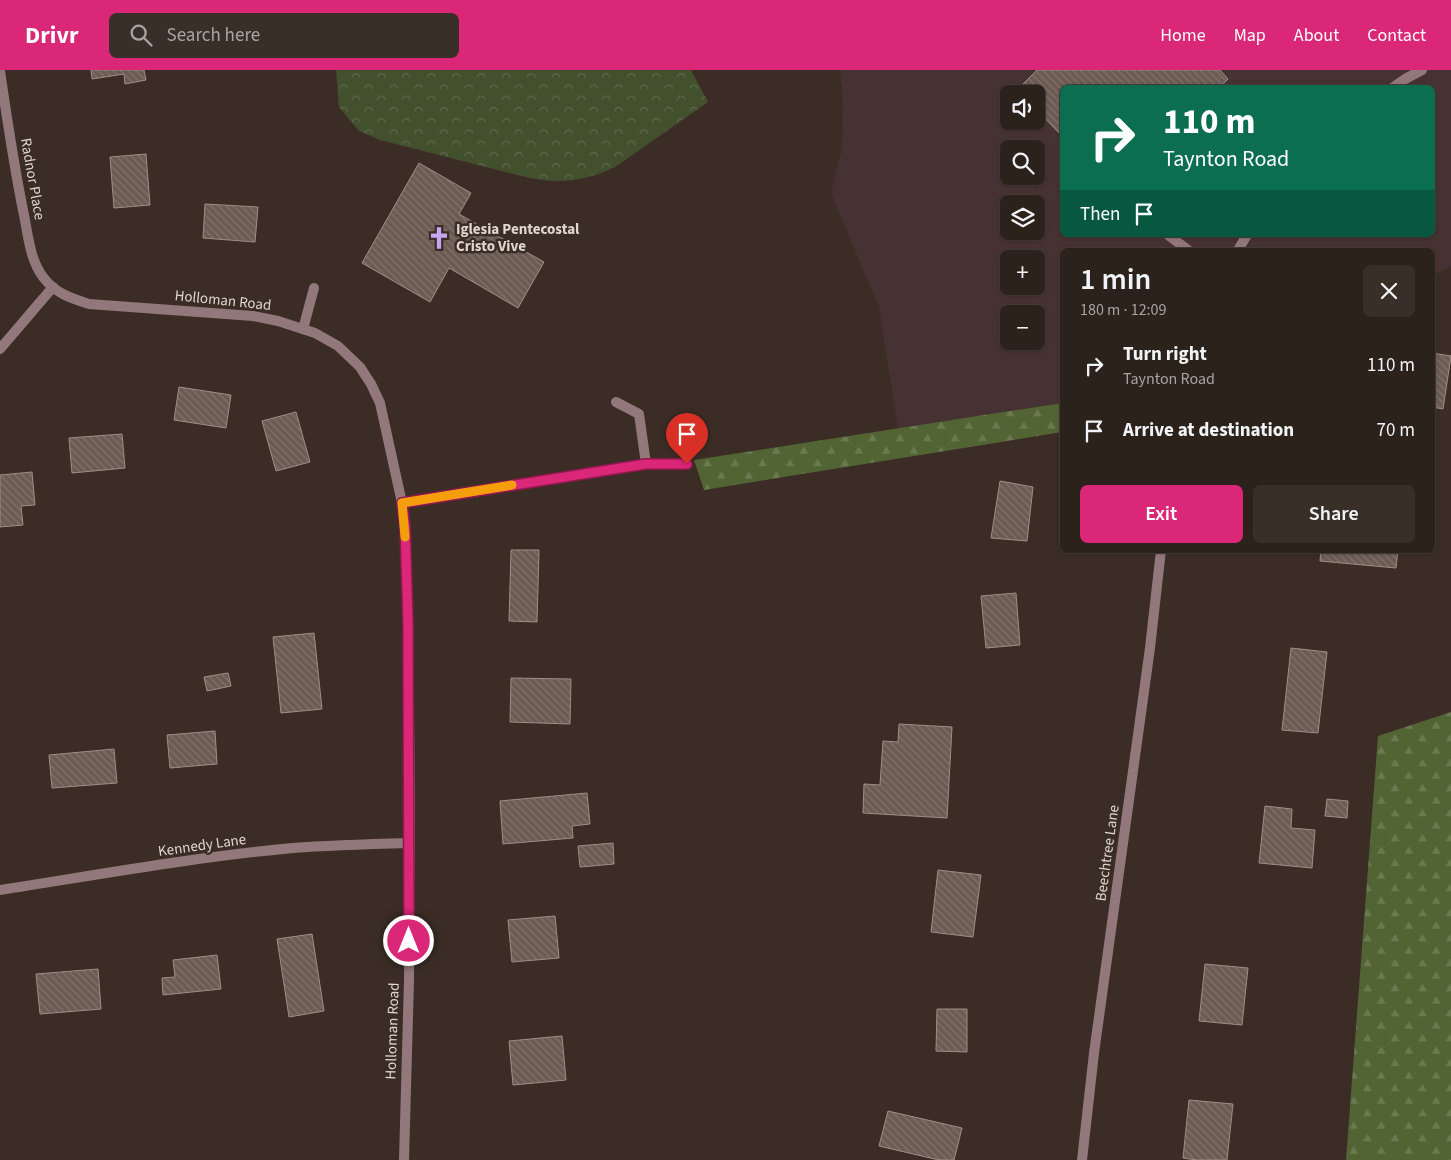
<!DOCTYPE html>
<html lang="en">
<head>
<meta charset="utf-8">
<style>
	:root { --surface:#2c221c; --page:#382f29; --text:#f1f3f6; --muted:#a6a4a3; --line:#483f3b; --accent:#db2777 }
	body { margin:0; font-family:"Source Sans 3",sans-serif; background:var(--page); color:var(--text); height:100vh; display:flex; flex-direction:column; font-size:19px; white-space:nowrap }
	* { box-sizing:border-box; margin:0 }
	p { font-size:16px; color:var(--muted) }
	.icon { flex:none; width:28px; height:28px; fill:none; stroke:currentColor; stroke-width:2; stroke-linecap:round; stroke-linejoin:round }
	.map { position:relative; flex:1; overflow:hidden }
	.sheet { position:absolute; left:1060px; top:178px; width:375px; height:305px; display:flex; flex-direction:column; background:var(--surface); border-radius:8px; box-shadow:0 1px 4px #0004,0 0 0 1px var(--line) }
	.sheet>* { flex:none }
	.guide { position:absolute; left:1060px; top:15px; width:375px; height:152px; border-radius:8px; box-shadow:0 1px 4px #0004,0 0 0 1px var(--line); background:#0b6e4f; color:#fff; overflow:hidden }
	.fabs { position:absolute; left:1000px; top:15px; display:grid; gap:10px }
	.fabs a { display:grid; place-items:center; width:45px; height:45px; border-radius:8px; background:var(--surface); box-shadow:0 1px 4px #0004,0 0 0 1px var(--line); font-size:25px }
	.pin { position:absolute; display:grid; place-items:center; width:42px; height:42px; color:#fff; margin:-51px -21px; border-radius:50% 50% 50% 0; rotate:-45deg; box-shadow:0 0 5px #0007 }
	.pin .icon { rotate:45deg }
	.me { position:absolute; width:55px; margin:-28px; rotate:0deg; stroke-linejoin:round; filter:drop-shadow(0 0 4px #0008) }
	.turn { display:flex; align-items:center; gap:18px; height:105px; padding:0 20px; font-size:22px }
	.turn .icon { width:65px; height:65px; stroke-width:2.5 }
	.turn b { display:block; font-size:35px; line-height:42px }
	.then { display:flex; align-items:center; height:48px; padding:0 20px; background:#0003; gap:10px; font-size:19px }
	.round { display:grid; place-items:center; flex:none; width:52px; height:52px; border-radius:8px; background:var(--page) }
	.headline { display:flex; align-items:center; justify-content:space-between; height:85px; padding:0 20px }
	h1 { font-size:30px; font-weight:600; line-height:38px }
	.primary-button { display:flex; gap:10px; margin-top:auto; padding:10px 20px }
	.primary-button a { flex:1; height:58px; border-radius:8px; background:var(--accent); color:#fff; font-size:20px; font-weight:600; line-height:58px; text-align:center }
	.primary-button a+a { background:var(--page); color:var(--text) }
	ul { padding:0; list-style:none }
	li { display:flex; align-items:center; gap:15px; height:65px; padding:0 20px }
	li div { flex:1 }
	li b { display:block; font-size:19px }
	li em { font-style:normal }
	header { display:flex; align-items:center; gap:30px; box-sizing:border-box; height:70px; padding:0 25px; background:var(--accent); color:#fff }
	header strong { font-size:24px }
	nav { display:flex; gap:28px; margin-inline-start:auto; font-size:18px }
	.search { width:350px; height:45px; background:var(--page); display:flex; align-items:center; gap:12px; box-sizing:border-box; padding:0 18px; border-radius:8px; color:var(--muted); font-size:19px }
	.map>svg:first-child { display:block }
</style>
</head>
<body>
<header>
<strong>Drivr</strong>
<div class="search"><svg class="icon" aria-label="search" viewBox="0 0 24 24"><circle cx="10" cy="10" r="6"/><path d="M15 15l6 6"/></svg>Search here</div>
<nav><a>Home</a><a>Map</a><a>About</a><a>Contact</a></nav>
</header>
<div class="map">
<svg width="1451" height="1090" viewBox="0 0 1451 1090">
	<defs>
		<pattern id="forest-firs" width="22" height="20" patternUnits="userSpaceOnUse" patternTransform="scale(1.25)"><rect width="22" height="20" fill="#526434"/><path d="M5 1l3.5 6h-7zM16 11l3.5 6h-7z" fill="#6a7950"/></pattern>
		<pattern id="park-crowns" width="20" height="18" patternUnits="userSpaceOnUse" patternTransform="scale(1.25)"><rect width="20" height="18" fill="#43502e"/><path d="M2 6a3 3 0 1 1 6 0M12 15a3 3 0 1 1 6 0" fill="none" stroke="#5e684b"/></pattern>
		<pattern id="building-back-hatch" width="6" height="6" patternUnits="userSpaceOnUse" patternTransform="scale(1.25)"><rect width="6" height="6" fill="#6b5b53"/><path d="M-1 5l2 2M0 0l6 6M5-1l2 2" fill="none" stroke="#80726b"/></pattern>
	</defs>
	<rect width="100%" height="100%" fill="#3b2d26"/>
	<path fill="#473233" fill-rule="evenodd" d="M840 0H1451V196L1433 206 1432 180H1062V333L898 359 879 237 831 123 842 77 843 33ZM1062 18H1432V165H1062ZM1009 24H1036V51H1009ZM1009 79H1036V106H1009ZM1009 134H1036V161H1009ZM1009 189H1036V216H1009ZM1009 244H1036V271H1009Z"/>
	<g fill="url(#forest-firs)">
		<polygon points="1062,333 1062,362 704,420 694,390"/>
		<polygon points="1451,642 1451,1090 1346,1090 1378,666"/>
	</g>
	<path fill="url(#park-crowns)" d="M336 0H691L708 32 615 97C585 111 562 114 530 108L380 70 359 61 339 37Z"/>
	<g fill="url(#building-back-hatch)" stroke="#9f8e85">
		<polygon points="91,0 144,0 146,10 125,14 124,4 92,9"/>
		<polygon points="1037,0 1220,0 1228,9 1219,18 1062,18 1062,66 1036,39 1036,24 1021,24 1017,20"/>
		<polygon points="146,84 150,135 114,138 110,87"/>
		<polygon points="419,93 471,123 459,144 544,192 518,238 449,198 430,232 362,193"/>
		<polygon points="205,134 258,137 255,172 203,168"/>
		<polygon points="1432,283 1451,286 1443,339 1432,337"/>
		<polygon points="179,317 231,325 226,358 174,350"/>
		<polygon points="296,342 310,392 276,401 262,351"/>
		<polygon points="122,364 125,398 72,403 69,368"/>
		<polygon points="32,402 35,435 21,436 23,455 0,457 0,405"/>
		<polygon points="1000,411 1033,417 1027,471 991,468"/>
		<polygon points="511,480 539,480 537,552 509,551"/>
		<polygon points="1321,480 1398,480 1396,498 1320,491"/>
		<polygon points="1016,523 1020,575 986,578 981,526"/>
		<polygon points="314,563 322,639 281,643 273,567"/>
		<polygon points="1291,578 1327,582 1318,663 1282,660"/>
		<polygon points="228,603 231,616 207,621 204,607"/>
		<polygon points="511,608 571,609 570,654 510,652"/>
		<polygon points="899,654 952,657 947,748 863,743 864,714 880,715 883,671 898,672"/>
		<polygon points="215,661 217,694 170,698 167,665"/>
		<polygon points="114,679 117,713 52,718 49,685"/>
		<polygon points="587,723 590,754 572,756 573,768 503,774 500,731"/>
		<polygon points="1327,729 1348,731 1347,748 1325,746"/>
		<polygon points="1265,736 1292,739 1291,758 1315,760 1312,798 1259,793"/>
		<polygon points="613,773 614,794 580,797 578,776"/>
		<polygon points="938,800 981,805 973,867 931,862"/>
		<polygon points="555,846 559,888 512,892 508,850"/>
		<polygon points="312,864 324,941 289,947 277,869"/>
		<polygon points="217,885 221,919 163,925 162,908 175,907 173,890"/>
		<polygon points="1205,894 1248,898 1242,955 1199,951"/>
		<polygon points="98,899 101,939 40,944 36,904"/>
		<polygon points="937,939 967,939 967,982 936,981"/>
		<polygon points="562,966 566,1010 513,1015 509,971"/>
		<polygon points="1189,1030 1233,1034 1227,1090 1196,1090 1183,1088"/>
		<polygon points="888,1041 962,1058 954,1090 939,1090 879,1076"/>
	</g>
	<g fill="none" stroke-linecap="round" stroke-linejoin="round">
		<g stroke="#93787b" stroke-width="10">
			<polyline points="1168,165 1188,180"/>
			<polyline points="303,259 314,218"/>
			<polyline points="616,332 639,344 646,394"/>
		</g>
		<g stroke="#93787b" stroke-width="10">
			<path d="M0 1C7 49 14 97 24 145 28 165 30 190 43 207 55 223 70 228 89 234L253 246 278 251 315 263 338 276 360 297 371 314 380 333 402 433 405 456 408 552 410 732 409 910 404 1090"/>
			<polyline points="1392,18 1405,9 1422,0"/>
			<polyline points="1238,180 1247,165"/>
			<polyline points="0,279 53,217"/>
			<polyline points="402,433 646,394 687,394"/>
			<path d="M0 820C97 805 195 787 293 778 332 775 371 774 410 773"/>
			<polyline points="1082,1090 1094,983 1150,578 1161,480"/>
		</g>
	</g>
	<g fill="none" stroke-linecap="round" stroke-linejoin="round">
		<defs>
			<polyline id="route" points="409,871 408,552 405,456 402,433 646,394 687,394"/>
		</defs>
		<use href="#route" stroke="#8e194d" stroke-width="12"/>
		<use href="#route" stroke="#db2777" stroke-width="9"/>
		<polyline stroke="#f59e0b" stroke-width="9" points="405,467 402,433 512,415"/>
	</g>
	<defs>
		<symbol id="church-bare" viewBox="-9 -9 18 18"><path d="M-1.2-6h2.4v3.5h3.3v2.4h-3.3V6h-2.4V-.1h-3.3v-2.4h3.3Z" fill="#c5a7f1" stroke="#3b2d26" stroke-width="2.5" paint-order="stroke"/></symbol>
	</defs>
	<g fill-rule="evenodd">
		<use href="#church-bare" x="423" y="152" width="32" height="32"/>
	</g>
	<g text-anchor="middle" stroke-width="5" stroke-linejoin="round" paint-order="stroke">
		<g font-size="15" fill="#dfd6d1" stroke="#3b2d26">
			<text transform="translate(33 109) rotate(80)" y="5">Radnor Place</text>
			<text transform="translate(223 230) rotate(6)" y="5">Holloman Road</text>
			<text transform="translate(202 775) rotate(-8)" y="5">Kennedy Lane</text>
			<text transform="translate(1107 783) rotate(-82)" y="5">Beechtree Lane</text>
			<text transform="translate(392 961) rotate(-88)" y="5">Holloman Road</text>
		</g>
		<g font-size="15" font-weight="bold" fill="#dfd6d1" stroke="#3b2d26" text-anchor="start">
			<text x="456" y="164">Iglesia Pentecostal<tspan x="456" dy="17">Cristo Vive</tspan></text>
		</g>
	</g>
</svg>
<div class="fabs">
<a><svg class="icon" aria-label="sound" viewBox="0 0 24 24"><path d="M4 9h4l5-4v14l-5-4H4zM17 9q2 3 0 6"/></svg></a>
<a><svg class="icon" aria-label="search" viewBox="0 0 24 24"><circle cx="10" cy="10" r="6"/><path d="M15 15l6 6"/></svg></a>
<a><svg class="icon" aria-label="layers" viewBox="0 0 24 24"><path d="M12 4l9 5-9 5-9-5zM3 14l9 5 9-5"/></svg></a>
<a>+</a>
<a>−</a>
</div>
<div class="pin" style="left:687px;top:394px;background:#d93025"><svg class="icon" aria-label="arrive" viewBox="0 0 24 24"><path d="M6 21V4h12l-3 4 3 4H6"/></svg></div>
<svg class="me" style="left:409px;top:871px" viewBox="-20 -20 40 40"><circle r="17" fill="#db2777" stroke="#fff" stroke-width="3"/><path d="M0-11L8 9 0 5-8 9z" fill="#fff"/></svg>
<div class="guide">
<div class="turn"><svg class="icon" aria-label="right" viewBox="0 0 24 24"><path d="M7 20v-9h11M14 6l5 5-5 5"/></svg><div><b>110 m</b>Taynton Road</div></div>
<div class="then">Then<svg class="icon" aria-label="arrive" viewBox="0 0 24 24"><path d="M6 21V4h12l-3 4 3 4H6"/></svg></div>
</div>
<section class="sheet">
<div class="headline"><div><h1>1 min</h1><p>180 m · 12:09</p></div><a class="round"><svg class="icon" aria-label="close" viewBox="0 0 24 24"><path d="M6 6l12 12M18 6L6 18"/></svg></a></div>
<ul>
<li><svg class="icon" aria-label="right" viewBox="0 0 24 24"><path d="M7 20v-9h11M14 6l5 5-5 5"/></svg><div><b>Turn right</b><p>Taynton Road</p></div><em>110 m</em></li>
<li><svg class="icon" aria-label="arrive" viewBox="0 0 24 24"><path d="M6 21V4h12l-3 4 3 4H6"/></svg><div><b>Arrive at destination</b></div><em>70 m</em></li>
</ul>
<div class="primary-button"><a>Exit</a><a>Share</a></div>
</section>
</div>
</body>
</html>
